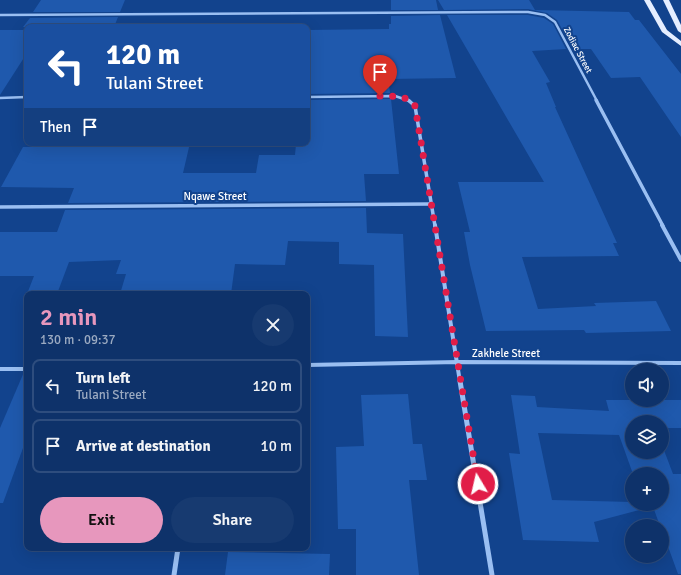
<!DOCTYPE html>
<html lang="en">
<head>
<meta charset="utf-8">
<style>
	:root { --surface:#0e326a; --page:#173a70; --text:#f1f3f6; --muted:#9baac1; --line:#2e4d7e; --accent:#e797bd }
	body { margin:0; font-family:Signika,sans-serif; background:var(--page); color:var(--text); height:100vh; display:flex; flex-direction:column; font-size:15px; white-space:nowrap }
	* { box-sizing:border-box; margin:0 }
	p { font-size:13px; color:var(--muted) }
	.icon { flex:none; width:22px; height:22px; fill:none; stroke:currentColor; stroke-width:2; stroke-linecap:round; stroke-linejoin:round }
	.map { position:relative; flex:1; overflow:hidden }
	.details { position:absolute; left:24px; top:291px; width:286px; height:260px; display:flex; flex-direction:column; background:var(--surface); border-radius:8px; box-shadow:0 4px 16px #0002,0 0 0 1px var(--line) }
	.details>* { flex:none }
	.top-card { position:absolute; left:24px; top:24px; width:286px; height:122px; border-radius:8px; box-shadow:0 4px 16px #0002,0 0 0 1px var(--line); background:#1a4fa0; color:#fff; overflow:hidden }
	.buttons { position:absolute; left:625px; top:363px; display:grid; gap:8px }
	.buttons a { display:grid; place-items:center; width:44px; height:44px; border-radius:50%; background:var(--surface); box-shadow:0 4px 16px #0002,0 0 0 1px var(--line); font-size:20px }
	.pin { position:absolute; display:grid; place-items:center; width:34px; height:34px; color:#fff; margin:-41px -17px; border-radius:50% 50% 50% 0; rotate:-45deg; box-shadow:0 0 4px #0007 }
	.pin .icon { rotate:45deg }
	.me { position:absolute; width:44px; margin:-22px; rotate:351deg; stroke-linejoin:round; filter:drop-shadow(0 0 3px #0008) }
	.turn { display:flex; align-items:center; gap:14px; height:84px; padding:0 16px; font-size:18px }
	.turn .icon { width:52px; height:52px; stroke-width:2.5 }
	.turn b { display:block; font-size:28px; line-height:34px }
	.then { display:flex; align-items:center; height:38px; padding:0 16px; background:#0003; gap:8px; font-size:15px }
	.round { display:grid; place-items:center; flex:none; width:42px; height:42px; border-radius:21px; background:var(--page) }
	.summary { display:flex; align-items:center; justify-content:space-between; height:68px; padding:0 16px }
	h1 { font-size:24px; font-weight:600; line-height:30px; color:var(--accent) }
	.action { display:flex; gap:8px; margin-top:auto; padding:8px 16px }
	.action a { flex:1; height:46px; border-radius:24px; background:var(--accent); color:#111; font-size:16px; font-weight:600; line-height:46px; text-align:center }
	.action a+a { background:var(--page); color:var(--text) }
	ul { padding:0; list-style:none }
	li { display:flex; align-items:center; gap:12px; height:54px; margin:0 8px 6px; padding:0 8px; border:2px solid var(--line); border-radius:8px }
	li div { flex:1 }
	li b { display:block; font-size:15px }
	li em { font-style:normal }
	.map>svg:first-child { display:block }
</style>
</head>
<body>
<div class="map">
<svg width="681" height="575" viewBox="0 0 681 575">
	<rect width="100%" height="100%" fill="#12438d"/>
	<g fill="#1f59ad">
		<polygon points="41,0 125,0 120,12 33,12"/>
		<polygon points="391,0 436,0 438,10 391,10"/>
		<polygon points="438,0 529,0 535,10 629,12 635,20 639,20 681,74 681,137 640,77 611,78 591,49 573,49 557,20 547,13 528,9 444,10"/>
		<polygon points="440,15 456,78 388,79 390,93 307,94 307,30 389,29 389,24 391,24 391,16"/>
		<polygon points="447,15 528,15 544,18 553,24 566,49 532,51 550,82 546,83 556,107 555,107 617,243 613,243 619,256 522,257 538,309 596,306 594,303 656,301 671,331 586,333 584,330 486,331 470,265 464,232 470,232 458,182 544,182"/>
		<polygon points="118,17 114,27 23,27 30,18"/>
		<polygon points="0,30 27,30 27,53 0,95"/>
		<polygon points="391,99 399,174 364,174 366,201 68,203 74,188 1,187 23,147 87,147 89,143 190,143 183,173 256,173 259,155 295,155 296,144 307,144 307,100"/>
		<polygon points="366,208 367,233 403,234 408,337 375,336 374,265 339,264 339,242 288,241 285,265 235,264 231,294 120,294 126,274 116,274 121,260 69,262 57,294 27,294 34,276 0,276 0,232 57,232 65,210"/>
		<polygon points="24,372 27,372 27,437 3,503 0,503 0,428"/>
		<polygon points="408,394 413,444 422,444 427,480 409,480 419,575 356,575 356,529 338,529 336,447 364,446 361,395"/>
		<polygon points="511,395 535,396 537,407 609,411 606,400 681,400 681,428 662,428 662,422 632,422 632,452 662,452 662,445 673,474 681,474 681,574 678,574 662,530 662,526 660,526 652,504 662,504 662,474 633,474 619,435 538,433 552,500 632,502 632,504 643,504 643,509 594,522 599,542 523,540 509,453 520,454"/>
		<polygon points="228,552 330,554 329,575 225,575"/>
	</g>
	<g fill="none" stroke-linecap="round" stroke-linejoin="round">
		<g stroke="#9abff2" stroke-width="2.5">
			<polyline points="0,15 528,12 545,15 555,22 597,101"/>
			<polyline points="307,97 395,96 410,101"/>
			<polyline points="0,98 27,97"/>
		</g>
		<g stroke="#9abff2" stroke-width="3.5">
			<polyline points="408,100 415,106 435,226"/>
			<polyline points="596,100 663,226"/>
			<polyline points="0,207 430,204"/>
		</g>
		<g stroke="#9abff2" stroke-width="4">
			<polyline points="435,225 460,382"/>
			<polyline points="662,225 681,260"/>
			<polyline points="307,365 458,362 681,363"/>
			<polyline points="0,369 27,369"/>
		</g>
		<g stroke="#9abff2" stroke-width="5">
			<polyline points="460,381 492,575"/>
			<polyline points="174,575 178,548"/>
		</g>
		<g fill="#e5eeff" fill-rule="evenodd">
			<polygon points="644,0 650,0 667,30 681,41 681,46 662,32"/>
			<polygon points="663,0 669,0 681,25 681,33 678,31"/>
		</g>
	</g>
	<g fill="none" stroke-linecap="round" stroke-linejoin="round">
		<path stroke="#e11d48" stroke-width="7" stroke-dasharray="0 12.6" d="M380 96C392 96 408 95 415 106L478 484"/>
	</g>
	<g text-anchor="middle" stroke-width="4" stroke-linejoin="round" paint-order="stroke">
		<g font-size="9" fill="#fff" stroke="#12438d">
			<text transform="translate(578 50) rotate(62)" y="3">Zodiac Street</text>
		</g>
		<g font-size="11" fill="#fff" stroke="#12438d">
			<text x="215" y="200">Nqawe Street</text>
			<text x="506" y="357">Zakhele Street</text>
		</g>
	</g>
</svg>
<div class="buttons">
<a><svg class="icon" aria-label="sound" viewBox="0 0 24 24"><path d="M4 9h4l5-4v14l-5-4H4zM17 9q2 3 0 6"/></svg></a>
<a><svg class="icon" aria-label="layers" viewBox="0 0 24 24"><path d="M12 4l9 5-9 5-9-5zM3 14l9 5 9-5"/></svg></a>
<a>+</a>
<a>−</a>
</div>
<div class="pin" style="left:380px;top:96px;background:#d93025"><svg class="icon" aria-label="arrive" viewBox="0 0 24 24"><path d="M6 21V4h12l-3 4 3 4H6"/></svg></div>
<svg class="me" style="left:478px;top:484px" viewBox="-20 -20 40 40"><circle r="17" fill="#e11d48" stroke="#fff" stroke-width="3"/><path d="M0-11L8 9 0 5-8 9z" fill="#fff"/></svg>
<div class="top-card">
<div class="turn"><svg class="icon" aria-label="left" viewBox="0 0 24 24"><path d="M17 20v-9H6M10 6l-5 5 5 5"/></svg><div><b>120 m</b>Tulani Street</div></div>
<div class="then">Then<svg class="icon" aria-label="arrive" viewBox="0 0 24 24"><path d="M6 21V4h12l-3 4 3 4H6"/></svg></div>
</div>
<section class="details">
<div class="summary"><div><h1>2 min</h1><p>130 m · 09:37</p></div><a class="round"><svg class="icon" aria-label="close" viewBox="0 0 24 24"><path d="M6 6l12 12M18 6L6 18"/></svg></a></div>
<ul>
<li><svg class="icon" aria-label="left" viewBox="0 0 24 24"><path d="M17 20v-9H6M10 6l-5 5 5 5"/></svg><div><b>Turn left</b><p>Tulani Street</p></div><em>120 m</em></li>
<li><svg class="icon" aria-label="arrive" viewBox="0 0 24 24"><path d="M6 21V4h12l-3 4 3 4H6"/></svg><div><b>Arrive at destination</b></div><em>10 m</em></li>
</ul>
<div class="action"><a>Exit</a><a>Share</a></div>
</section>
</div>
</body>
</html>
